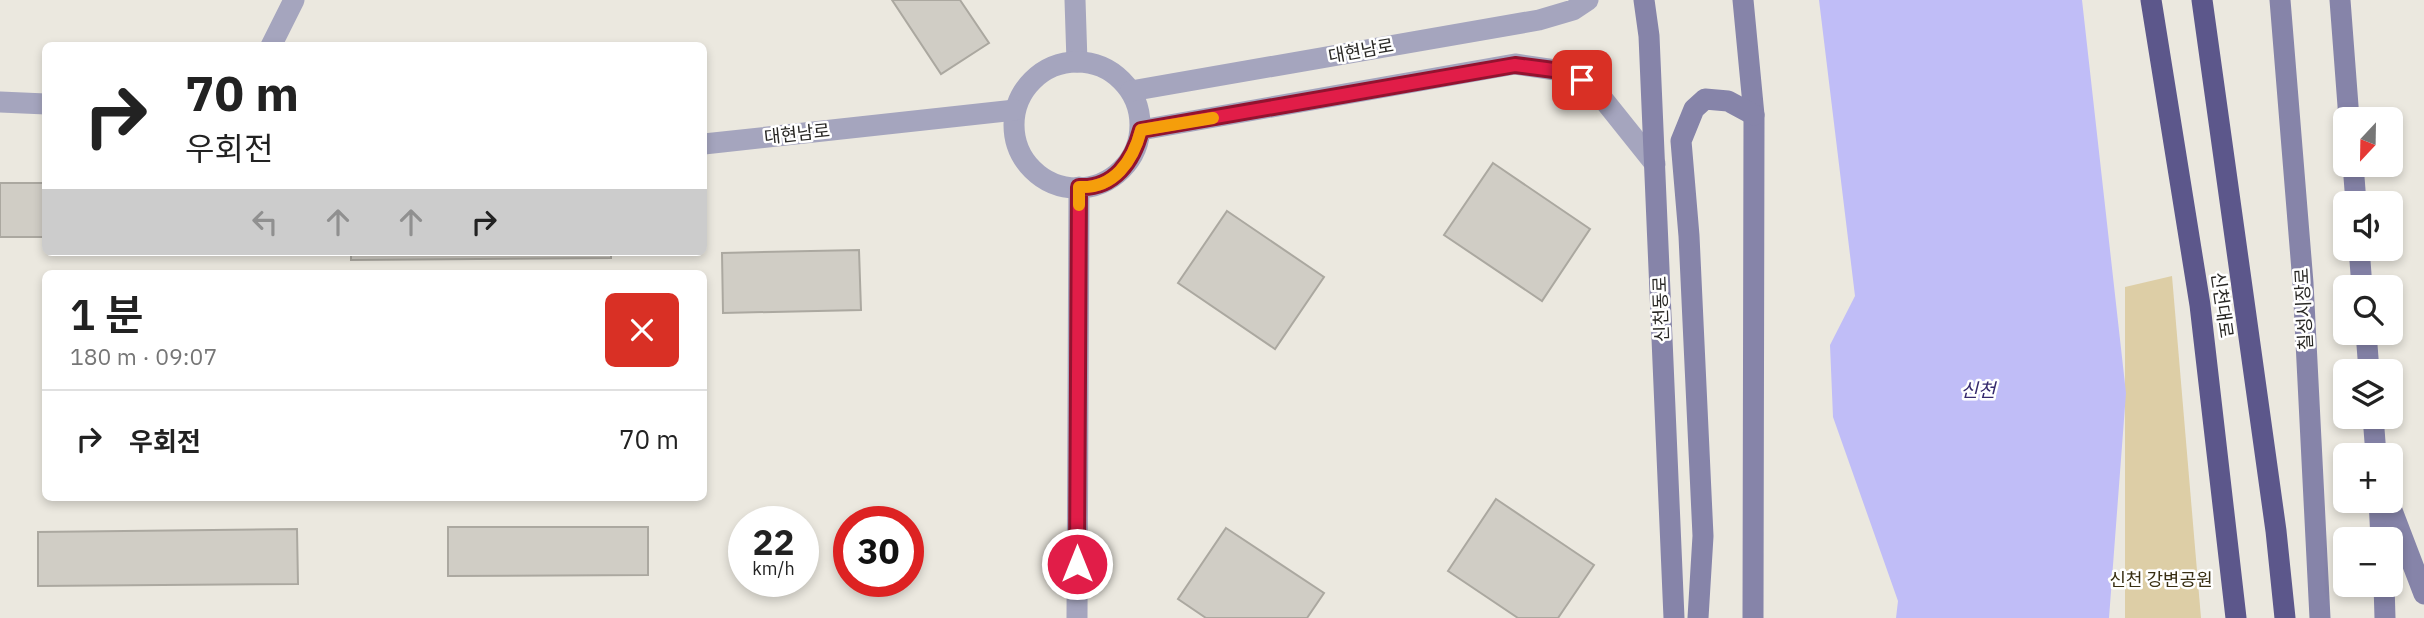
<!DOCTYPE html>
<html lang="ko">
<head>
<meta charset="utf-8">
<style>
	:root { --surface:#fff; --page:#f6f6f6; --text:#222; --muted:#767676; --line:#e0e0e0 }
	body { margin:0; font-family:"IBM Plex Sans","Noto Sans KR",sans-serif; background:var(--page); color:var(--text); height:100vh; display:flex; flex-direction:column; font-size:26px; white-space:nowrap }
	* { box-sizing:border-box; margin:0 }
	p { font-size:23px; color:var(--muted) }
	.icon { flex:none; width:38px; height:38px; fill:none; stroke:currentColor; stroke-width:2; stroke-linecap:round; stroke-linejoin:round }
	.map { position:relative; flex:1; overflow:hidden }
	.drawer { position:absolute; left:42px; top:270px; width:665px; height:231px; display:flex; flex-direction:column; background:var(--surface); border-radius:10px; box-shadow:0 4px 10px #0003 }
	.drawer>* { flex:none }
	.banner { position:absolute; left:42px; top:42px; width:665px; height:214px; border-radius:10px; box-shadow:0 4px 10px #0003; background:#fff; color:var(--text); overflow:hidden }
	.needle { width:46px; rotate:202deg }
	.controls { position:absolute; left:2333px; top:107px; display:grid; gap:14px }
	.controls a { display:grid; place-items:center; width:70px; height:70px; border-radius:10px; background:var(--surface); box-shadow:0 4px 10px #0003; font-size:35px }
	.speed { position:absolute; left:728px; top:506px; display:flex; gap:14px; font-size:35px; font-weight:700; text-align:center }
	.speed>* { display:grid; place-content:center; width:91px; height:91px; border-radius:50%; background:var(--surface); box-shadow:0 4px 10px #0003; line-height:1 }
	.speed small { font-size:18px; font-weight:400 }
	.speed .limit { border:10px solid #d22; background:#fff; color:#111 }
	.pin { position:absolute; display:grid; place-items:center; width:60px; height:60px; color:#fff; margin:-30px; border-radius:14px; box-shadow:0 4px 10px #0006 }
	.me { position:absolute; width:77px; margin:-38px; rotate:0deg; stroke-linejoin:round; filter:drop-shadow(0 0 5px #0008) }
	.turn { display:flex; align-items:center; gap:24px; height:147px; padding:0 28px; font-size:32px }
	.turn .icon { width:91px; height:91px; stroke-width:2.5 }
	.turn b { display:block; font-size:49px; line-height:60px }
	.lanes { display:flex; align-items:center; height:66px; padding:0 28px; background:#0003; justify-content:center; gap:35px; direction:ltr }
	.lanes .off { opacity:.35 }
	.round { display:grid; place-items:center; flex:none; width:74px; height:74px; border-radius:10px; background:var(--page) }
	.head { display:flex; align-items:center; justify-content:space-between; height:119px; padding:0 28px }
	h1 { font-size:42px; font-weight:600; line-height:52px }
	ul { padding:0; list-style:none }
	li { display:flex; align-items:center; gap:21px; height:98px; padding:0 28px; border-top:2px solid var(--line) }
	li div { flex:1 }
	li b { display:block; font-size:26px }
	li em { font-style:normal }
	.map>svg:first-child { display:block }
</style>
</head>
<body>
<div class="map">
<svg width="2424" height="618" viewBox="0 0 2424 618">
	<rect width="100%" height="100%" fill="#ebe8df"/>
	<polygon fill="#ddcea6" points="2172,276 2201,618 2125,618 2125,287"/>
	<polygon fill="#c0bdf7" points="1819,0 2082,0 2126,393 2109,618 1896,618 1898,601 1833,417 1830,345 1855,296"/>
	<g fill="#d0cdc5" stroke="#aba8a0" stroke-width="2">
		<polygon points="892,0 960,0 989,43 941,74"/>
		<polygon points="1493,163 1590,229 1542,301 1444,235"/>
		<rect x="0" y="183" width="46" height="54"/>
		<polygon points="1227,211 1324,277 1275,349 1178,283"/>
		<polygon points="859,250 861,310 723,313 722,253"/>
		<polygon points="351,252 611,252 611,258 351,260"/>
		<polygon points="1496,499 1594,565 1558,618 1518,618 1448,571"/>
		<polygon points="448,527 648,527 648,575 448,576"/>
		<polygon points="1226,528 1324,593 1307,618 1206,618 1178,599"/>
		<polygon points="297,529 298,584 38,586 38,532"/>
	</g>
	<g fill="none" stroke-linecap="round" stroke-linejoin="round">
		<g stroke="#a5a5be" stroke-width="21">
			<polyline points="1075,0 1077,62"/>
			<polyline points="271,46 294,0"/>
			<circle cx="1077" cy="125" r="63"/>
			<polyline points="1131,91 1539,20 1573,10 1588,0"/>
			<polyline points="0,102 46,104"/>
			<polyline points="1141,130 1515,64 1569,72 1595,89 1655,164"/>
			<polyline points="704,144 1015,110"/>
			<polyline points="1077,618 1079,187"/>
		</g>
		<g stroke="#8684a9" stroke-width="21">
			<polyline points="1644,0 1649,36 1674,618"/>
			<polyline points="1743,0 1754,115 1753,618"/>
			<polyline points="2280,0 2303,283 2320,618"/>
			<polyline points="2340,0 2349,119"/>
			<polyline points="2353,164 2356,203"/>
			<polyline points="2359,248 2362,287"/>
			<polyline points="2366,332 2369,371"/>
			<polyline points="2373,416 2376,455"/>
			<polyline points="2379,500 2381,539"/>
			<polyline points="2388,500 2424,594"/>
			<polyline points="2384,584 2385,618"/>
			<polyline points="1698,618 1703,536 1689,236 1681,141 1694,109 1705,99 1728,101 1754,115"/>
		</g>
		<g stroke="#5c578b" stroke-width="21">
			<polyline points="2151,0 2200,305 2236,618"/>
			<polyline points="2202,0 2276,531 2285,618"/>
		</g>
	</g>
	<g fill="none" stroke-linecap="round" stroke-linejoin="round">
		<defs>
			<path id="route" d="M1077 564 1079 187C1114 189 1133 161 1141 130L1515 65 1569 72 1582 80"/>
		</defs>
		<use href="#route" stroke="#92132f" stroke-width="18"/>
		<use href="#route" stroke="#e11d48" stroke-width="12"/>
		<path stroke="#f59e0b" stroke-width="12" d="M1079 205V187C1114 189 1133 161 1141 130L1213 118"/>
	</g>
	<g text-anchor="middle" stroke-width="5" stroke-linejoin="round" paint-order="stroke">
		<g font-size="18" fill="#282724" stroke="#fff">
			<text transform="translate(1361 51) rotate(-10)" y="6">대현남로</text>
			<text transform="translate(797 134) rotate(-6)" y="6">대현남로</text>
			<text transform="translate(2222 305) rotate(82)" y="6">신천대로</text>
			<text transform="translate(1661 309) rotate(-92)" y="6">신천동로</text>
			<text transform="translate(2304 309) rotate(-93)" y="6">칠성시장로</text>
		</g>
		<g font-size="18" fill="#382e12" stroke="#fff">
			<text x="2161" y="586">신천 강변공원</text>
		</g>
		<g font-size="19" font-style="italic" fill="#35296d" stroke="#fff">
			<text x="1978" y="397">신천</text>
		</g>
	</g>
</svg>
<div class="controls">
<a><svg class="needle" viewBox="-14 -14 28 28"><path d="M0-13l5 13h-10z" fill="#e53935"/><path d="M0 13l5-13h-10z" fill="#767676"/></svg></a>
<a><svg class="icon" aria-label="sound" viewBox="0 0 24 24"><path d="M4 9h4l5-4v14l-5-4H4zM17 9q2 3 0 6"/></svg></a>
<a><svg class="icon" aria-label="search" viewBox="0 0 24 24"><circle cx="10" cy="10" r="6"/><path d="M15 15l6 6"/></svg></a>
<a><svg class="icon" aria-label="layers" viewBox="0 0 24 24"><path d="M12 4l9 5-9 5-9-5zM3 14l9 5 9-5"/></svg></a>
<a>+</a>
<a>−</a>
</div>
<div class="speed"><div>22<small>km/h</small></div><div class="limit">30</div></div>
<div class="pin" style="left:1582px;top:80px;background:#d93025"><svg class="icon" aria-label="arrive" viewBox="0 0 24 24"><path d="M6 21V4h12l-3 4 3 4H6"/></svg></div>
<svg class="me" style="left:1077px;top:564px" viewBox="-20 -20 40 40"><circle r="17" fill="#e11d48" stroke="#fff" stroke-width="3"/><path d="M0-11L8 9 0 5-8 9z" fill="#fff"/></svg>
<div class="banner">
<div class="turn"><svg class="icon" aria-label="right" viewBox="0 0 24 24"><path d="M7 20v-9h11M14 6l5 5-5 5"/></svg><div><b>70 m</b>우회전</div></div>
<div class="lanes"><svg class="icon off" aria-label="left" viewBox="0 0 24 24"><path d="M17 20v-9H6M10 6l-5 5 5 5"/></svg><svg class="icon off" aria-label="ahead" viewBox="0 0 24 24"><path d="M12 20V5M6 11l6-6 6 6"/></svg><svg class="icon off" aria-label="ahead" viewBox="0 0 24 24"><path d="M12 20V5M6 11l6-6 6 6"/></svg><svg class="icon" aria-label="right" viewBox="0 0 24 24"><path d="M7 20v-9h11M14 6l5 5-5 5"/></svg></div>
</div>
<section class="drawer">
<div class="head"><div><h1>1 분</h1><p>180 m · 09:07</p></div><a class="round" style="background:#d93025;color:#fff"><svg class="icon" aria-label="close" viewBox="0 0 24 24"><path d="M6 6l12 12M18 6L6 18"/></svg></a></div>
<ul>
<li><svg class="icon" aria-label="right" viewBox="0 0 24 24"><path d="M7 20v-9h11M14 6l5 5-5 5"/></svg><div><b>우회전</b></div><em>70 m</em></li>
</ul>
</section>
</div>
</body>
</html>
